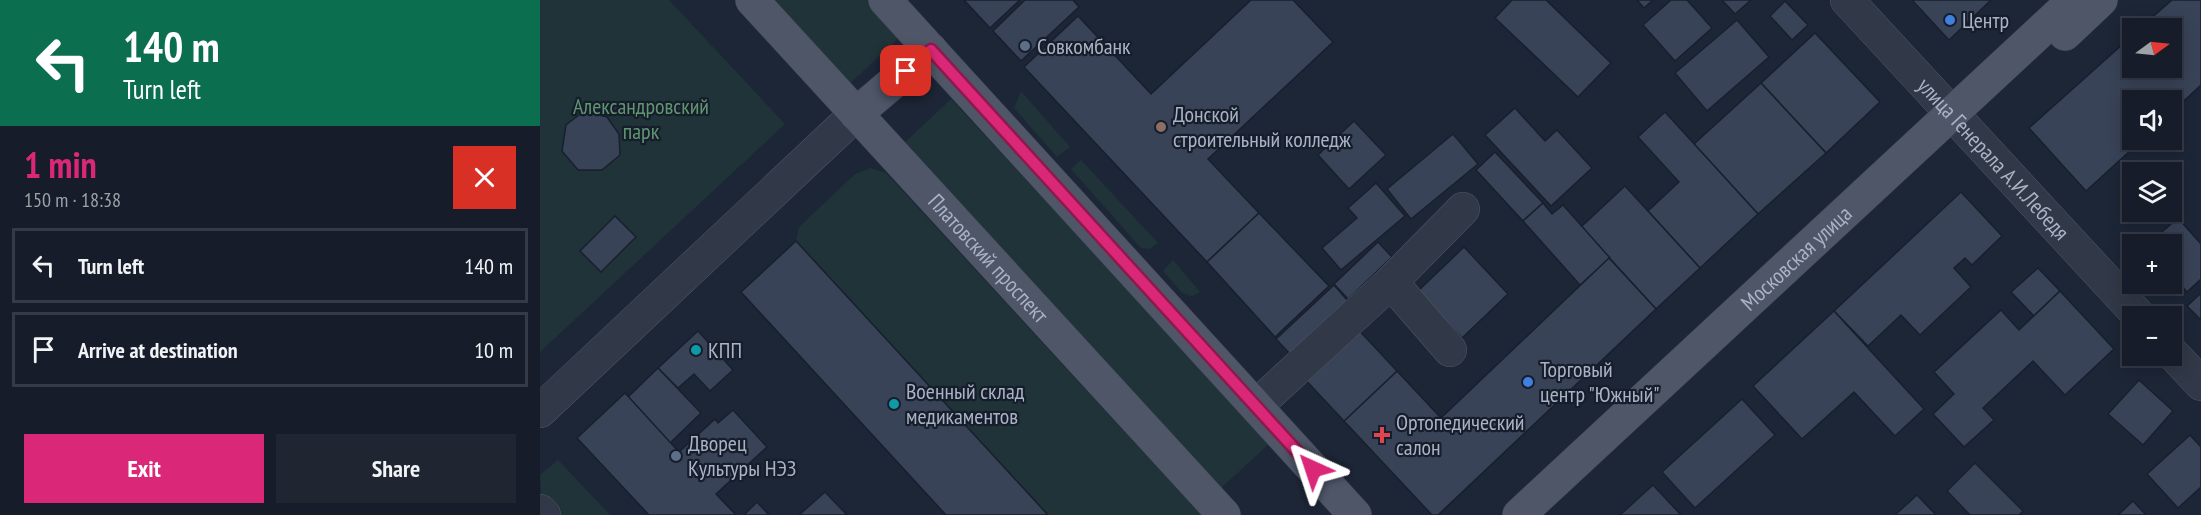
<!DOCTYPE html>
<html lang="en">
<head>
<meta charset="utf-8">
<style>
	:root { --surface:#161c29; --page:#1f2531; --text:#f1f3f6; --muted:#9ea1a8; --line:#353a46; --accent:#db2777 }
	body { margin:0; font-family:"PT Sans Narrow",sans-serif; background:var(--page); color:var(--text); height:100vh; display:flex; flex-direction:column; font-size:22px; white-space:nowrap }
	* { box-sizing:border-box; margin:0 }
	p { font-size:20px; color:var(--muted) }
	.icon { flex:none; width:33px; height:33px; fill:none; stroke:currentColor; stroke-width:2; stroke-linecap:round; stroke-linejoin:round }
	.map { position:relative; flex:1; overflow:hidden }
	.panel { display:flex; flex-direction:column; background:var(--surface); width:540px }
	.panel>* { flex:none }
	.top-card { background:#0b6e4f; color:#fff; overflow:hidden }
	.needle { width:39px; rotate:75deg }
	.tools { position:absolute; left:1582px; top:18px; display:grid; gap:12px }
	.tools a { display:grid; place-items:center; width:60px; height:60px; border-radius:0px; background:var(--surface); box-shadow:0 3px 15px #0003,0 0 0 2px var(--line); font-size:30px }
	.pin { position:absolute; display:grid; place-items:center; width:51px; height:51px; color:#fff; margin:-26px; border-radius:12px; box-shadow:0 3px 9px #0006 }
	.me { position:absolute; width:66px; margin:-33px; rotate:318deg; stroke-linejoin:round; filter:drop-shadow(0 0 4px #0008) }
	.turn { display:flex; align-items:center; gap:21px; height:126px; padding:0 24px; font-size:27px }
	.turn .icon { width:78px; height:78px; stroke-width:2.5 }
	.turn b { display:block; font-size:42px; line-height:51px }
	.round { display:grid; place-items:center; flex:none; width:63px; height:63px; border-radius:0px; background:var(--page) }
	.overview { display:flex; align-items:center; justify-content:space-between; height:102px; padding:0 24px }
	h1 { font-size:36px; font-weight:600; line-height:45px; color:var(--accent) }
	.button { display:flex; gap:12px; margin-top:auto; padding:12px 24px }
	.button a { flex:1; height:69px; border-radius:0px; background:var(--accent); color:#fff; font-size:24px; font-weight:600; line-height:69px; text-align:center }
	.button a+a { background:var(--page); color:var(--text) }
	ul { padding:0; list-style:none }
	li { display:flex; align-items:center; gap:18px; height:75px; margin:0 12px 9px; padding:0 12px; border:3px solid var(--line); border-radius:0px }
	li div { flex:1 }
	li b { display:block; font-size:22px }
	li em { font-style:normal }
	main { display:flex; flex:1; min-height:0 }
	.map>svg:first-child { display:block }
</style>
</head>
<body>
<main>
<section class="panel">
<div class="top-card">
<div class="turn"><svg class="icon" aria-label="left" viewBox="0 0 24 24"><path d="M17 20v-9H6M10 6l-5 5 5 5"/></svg><div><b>140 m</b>Turn left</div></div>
</div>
<div class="overview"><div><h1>1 min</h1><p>150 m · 18:38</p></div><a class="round" style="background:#d93025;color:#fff"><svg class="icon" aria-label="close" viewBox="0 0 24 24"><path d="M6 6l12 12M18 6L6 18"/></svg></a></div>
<ul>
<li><svg class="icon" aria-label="left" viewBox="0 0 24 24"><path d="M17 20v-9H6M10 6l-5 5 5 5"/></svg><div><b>Turn left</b></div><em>140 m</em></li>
<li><svg class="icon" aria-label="arrive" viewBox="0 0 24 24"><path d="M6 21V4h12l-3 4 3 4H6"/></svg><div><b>Arrive at destination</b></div><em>10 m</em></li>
</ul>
<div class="button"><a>Exit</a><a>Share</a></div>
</section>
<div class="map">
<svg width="1661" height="515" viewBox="0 0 1661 515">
	<rect width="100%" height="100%" fill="#1d2637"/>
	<g fill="#1f3338">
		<polygon points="0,0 129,0 245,124 0,352"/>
		<polygon points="224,0 332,0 363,34 305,88"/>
		<polygon points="481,91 530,147 517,157 474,108"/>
		<polygon points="411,99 730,443 680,489 361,146"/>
		<polygon points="541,160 618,243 609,249 601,248 531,169"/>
		<polygon points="331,168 346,173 661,515 508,515 256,241 259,227 315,174"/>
		<polygon points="633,260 660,292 652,296 642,293 623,271"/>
		<polygon points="18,460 70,515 20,515 1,495 0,475"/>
	</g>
	<g fill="#394358" stroke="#181f2d" stroke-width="1.5">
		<polygon points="424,0 480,0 450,28"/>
		<polygon points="485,0 533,0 539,7 481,61 453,31"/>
		<polygon points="711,0 753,0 793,42 668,159 719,213 667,262 484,67 538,16 611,94"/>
		<polygon points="972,0 1006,0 1071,63 1038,97 955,18"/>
		<polygon points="1097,0 1113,0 1104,8"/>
		<polygon points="1131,0 1147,0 1172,28 1135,61 1103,25"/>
		<polygon points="1182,0 1211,0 1195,14"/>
		<polygon points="1372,0 1451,0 1409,40"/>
		<polygon points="1632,0 1661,0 1661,85 1632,112 1632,100 1593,100 1593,140 1602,140 1546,191 1489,128 1593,35 1593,68 1632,68 1632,28 1600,28"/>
		<polygon points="1245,1 1268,25 1252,40 1230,16"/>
		<polygon points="1197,20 1229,57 1167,111 1135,73"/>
		<polygon points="1275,33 1340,102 1286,153 1221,83"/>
		<polygon points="1221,83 1286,153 1218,214 1154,144"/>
		<polygon points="975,108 1005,141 1017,130 1052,168 1011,206 945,135"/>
		<polygon points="44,111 67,117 79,134 80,155 62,170 38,170 22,151 26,125"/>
		<polygon points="1125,112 1218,214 1160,268 1108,211 1139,182 1098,137"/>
		<polygon points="814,121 846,155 809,189 778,155"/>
		<polygon points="913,134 938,164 871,219 847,189"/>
		<polygon points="955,152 1003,203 983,221 936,170"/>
		<polygon points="836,183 865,216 801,270 782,248 817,218 808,208"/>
		<polygon points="1085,186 1160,268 1116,309 1041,227"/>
		<polygon points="1421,192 1462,236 1432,265 1425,258 1414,268 1431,287 1380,335 1361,315 1328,346 1294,311"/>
		<polygon points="1003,203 1012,214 1023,205 1070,258 1040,285 983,221"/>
		<polygon points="719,213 789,286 735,337 667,262"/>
		<polygon points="75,216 96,237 61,272 40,251"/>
		<polygon points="1638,218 1661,244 1661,279 1647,292 1632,275 1632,244 1608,244"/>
		<polygon points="256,241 508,515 406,515 201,292"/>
		<polygon points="838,242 852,257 808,299 794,284"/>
		<polygon points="924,247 968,294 922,338 878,291"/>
		<polygon points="1069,258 1116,309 898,515 892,515 804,421 857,371 901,418"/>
		<polygon points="1498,268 1520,291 1494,316 1471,292"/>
		<polygon points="794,285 808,301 751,355 736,339"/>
		<polygon points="1520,291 1574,349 1525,395 1493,361 1443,408 1454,420 1424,447 1393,414 1414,394 1394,372 1461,310 1479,330"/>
		<polygon points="1661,293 1661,320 1647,306"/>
		<polygon points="1294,311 1384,409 1355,436 1314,392 1262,439 1213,386"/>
		<polygon points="813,324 857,371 804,421 760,374"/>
		<polygon points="158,331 193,370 170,391 154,374 138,388 118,368"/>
		<polygon points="118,368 161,413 130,443 88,397"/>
		<polygon points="1599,380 1633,411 1603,445 1568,414"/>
		<polygon points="85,393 139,452 175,419 178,423 193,410 227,447 176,494 196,515 109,515 37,438"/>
		<polygon points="1202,399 1235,435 1155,508 1122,472"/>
		<polygon points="1650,435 1661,447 1661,487 1638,508 1607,474"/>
		<polygon points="1435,463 1483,511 1479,515 1430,515 1407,491"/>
		<polygon points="1113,485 1141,515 1080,515"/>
		<polygon points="285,492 307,515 259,515"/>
		<polygon points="1377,495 1396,515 1355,515"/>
		<polygon points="1593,501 1606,515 1578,515"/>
		<polygon points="217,502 229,515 204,515"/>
	</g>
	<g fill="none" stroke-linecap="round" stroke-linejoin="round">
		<defs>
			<g id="minor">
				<path id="s1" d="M1307 0 1599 316"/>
				<polyline points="851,282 923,209"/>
				<polyline points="1632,353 1661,384"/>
				<polyline points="716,406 851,282 910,350"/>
				<polyline points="0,411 316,114"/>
				<polyline points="0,511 4,515"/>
			</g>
			<g id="major">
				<path id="s2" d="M212 0 684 515"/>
				<polyline points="345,0 815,515"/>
				<polyline points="1525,34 1561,0"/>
				<polyline points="316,114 391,50"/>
				<path id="s3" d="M979 515 1534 0"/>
			</g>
		</defs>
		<use href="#minor" stroke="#4e5565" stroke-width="34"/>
		<use href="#major" stroke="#3a4150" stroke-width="34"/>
		<use href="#minor" stroke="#313847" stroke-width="33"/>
		<use href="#major" stroke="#4e5668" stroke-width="33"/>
	</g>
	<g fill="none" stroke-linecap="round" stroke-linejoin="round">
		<defs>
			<polyline id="route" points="366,71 391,50 773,469"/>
		</defs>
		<use href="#route" stroke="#8e194d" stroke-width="15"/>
		<use href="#route" stroke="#db2777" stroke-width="10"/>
	</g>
	<g fill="#3f7fe0" stroke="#161d2b" stroke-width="2">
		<circle cx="1410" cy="20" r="6"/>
		<circle cx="988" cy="382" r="6"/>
	</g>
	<g fill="#5c6f8a" stroke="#161d2b" stroke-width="2">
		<circle cx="485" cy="46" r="6"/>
		<circle cx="136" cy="456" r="6"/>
	</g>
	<circle fill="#8d6e63" stroke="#161d2b" stroke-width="2" cx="621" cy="127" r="6"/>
	<g fill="#0f9aa8" stroke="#161d2b" stroke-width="2">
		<circle cx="156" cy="350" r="6"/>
		<circle cx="354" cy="404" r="6"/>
	</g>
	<path fill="#e0444e" stroke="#161d2b" stroke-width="2" d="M839 426h6v6h6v6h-6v6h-6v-6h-6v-6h6z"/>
	<g text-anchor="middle" stroke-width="4.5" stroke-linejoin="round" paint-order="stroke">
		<g font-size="22" fill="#aab2c5" stroke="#161d2b" text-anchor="start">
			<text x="1422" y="28">Центр</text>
			<text x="497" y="54">Совкомбанк</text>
			<text x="633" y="122">Донской<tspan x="633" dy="25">строительный колледж</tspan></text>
			<text x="168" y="358">КПП</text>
			<text x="1000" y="377">Торговый<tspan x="1000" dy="25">центр "Южный"</tspan></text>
			<text x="366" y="399">Военный склад<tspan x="366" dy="25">медикаментов</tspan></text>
			<text x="856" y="430">Ортопедический<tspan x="856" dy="25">салон</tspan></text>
			<text x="148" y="451">Дворец<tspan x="148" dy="25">Культуры НЭЗ</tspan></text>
		</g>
		<g font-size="22" fill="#619672" stroke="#161d2b">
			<text x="101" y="114">Александровский<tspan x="101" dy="25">парк</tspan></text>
		</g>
		<g font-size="22" fill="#aab2c5" stroke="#161d2b">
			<text dy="8" stroke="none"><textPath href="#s1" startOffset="216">улица Генерала А.И.Лебедя</textPath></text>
			<text dy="8" stroke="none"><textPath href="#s2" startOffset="350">Платовский проспект</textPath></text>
			<text dy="8" stroke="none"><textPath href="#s3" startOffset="378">Московская улица</textPath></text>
		</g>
	</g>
</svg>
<div class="tools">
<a><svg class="needle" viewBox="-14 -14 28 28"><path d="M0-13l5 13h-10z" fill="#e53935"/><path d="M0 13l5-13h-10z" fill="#9ea1a8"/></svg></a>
<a><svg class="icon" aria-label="sound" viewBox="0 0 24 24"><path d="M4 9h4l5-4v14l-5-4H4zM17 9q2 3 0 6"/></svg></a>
<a><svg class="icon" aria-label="layers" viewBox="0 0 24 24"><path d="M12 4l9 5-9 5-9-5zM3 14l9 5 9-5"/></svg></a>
<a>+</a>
<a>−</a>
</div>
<div class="pin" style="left:366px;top:71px;background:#d93025"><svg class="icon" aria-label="arrive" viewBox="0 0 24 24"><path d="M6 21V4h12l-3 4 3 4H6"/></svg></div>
<svg class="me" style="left:773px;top:469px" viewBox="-20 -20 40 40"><path d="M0-17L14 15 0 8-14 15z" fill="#db2777" stroke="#fff" stroke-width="4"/></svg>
</div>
</main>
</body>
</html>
